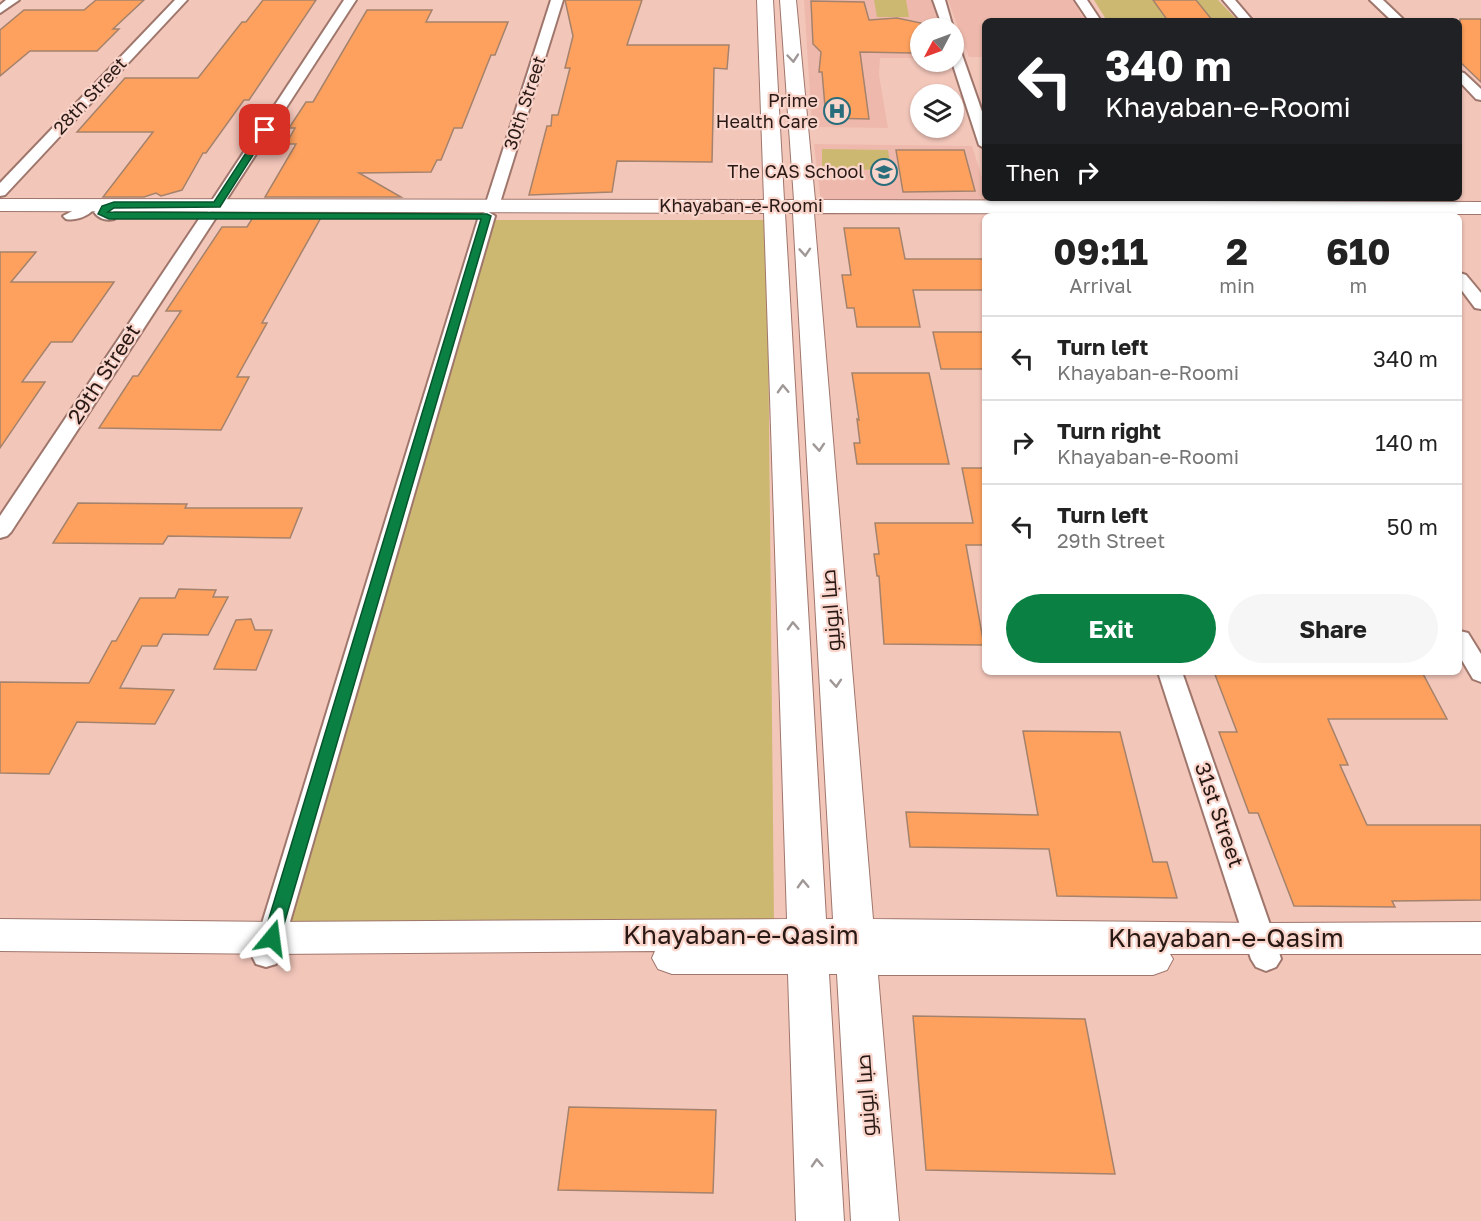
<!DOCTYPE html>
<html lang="en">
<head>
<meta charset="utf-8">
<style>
	:root { --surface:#fff; --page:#f6f6f6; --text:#222; --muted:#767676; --line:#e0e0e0; --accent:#0b8043 }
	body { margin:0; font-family:"Golos Text",Cairo,sans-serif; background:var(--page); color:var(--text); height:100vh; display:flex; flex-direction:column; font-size:22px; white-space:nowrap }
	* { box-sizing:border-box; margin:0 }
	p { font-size:20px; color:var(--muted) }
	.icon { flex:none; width:33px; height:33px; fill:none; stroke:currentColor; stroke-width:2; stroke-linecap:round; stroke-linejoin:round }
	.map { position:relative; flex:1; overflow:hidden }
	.drawer { position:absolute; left:982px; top:213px; width:480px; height:462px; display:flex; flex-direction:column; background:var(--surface); border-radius:9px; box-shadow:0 2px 4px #0004 }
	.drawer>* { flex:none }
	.top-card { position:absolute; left:982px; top:18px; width:480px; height:183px; border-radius:9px; box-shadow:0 2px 4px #0004; background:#202124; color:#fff; overflow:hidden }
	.needle { width:39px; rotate:229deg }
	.buttons { position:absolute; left:910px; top:18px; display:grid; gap:12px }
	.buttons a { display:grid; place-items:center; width:54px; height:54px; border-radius:50%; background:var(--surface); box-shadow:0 2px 4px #0004; font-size:30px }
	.pin { position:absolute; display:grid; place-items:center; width:51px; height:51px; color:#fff; margin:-26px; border-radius:12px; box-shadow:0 3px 9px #0006 }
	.me { position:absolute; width:66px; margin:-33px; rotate:16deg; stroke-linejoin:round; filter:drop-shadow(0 0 4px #0008) }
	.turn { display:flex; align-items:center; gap:21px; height:126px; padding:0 24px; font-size:27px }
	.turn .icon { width:78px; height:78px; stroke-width:2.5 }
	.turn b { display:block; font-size:42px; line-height:51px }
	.then { display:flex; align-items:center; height:57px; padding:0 24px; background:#0003; gap:12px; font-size:22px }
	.eta { display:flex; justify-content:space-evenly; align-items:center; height:102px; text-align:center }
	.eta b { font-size:36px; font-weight:700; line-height:42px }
	.button { display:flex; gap:12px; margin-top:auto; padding:12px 24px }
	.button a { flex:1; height:69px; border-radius:36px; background:var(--accent); color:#fff; font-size:24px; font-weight:700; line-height:69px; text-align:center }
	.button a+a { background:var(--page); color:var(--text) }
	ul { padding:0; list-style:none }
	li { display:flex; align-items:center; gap:18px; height:84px; padding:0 24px; border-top:2px solid var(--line) }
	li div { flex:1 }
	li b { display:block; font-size:22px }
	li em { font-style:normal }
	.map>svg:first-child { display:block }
</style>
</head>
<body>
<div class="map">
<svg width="1481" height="1221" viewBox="0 0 1481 1221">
	<rect width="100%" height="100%" fill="#f3c6ba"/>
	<g fill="#eeb9ac">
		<polygon points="804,0 934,0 940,28 921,28 921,58 880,58 879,75 888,128 812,127"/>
		<polygon points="948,0 1073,0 1085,21 986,21 985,57 969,57"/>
		<polygon points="814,144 972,146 985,187 986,198 989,198 991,203 821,203"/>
	</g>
	<g fill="#ccb871">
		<polygon points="874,0 906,0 909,17 877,17"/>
		<polygon points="1094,0 1218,0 1238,21 1107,21"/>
		<polygon points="822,149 888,150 891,170 822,169"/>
		<polygon points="1214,198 1383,198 1386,201 1218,203"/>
		<polygon points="494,220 767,220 774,921 287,925"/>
	</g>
	<g fill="#fea15e" stroke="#a5826b" stroke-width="1.5">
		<polygon points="96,0 144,0 113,29 119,29 97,51 30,51 0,76 0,30 24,10 84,10"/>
		<polygon points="263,0 316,0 249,100 244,100 206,153 203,153 182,190 161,196 156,193 144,197 103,197 153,132 77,132 125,78 198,78 242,22 246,22"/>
		<polygon points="565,0 642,0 627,45 729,45 727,69 714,68 712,162 617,161 612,192 529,195 547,126 551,126 552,115 558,115 570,68 565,68 573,36"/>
		<polygon points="1153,0 1196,0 1213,21 1168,21"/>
		<polygon points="811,1 864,2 869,20 897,18 921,23 912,53 860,52 869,119 826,118 822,72 819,72 821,52 813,44"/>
		<polygon points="367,10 432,10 426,22 508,22 495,55 491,55 462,128 454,128 441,160 437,160 431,172 359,173 401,197 265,197 296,144 286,144 295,128 289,128 306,102 313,102"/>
		<polygon points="1460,19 1481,19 1481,82 1460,62"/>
		<polygon points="896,150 964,150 975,191 903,192"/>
		<polygon points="255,214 323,214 262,323 267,323 237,377 249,377 221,430 99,428 133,376 138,376 181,311 166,311 222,227 247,227"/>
		<polygon points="844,228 899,228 905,259 986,259 986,290 913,290 920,327 857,327 854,308 847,308 842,275 851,275"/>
		<polygon points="0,252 36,252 11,282 114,282 72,342 51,342 22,382 45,382 0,448"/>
		<polygon points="933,332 986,332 986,369 941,369"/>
		<polygon points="852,373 929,373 949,464 857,464 854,443 860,443 857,419 859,420"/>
		<polygon points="962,468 986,468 986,545 966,545 984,645 884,644 879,576 877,576 874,554 879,554 875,523 973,523"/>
		<polygon points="78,503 187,504 185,508 302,508 290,538 168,536 163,544 53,543"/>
		<polygon points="179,589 216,590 213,597 228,597 208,635 163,634 157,646 142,646 120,688 174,690 155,724 77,722 49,774 0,773 0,682 89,683 112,641 116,641 140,598 175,598"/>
		<polygon points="251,619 255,630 272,630 256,670 214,669 236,620"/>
		<polygon points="1214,672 1422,672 1447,719 1328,719 1348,765 1340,765 1367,825 1481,825 1481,900 1392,901 1395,907 1294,906 1258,813 1249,813 1219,732 1237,732"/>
		<polygon points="1023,731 1120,732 1153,862 1167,862 1177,898 1057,896 1049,849 910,847 906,812 1038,815"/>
		<polygon points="913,1016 1085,1019 1115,1174 926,1170"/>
		<polygon points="569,1107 716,1110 713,1193 558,1190"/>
	</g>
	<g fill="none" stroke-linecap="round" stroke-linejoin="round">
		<defs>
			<g id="street">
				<polygon points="6,0 19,0 0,13 0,5"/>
				<polygon points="175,0 187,0 5,195 0,196 0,183"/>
				<polygon points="344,0 356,0 221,208 211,208 209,205"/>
				<polygon points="551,0 563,0 499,206 492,210 487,209 485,206"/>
				<polygon points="933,0 945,0 953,28 943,28"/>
				<polygon points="1075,0 1087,0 1101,21 1089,21"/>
				<polygon points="1223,0 1235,0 1253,21 1241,21"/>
				<polygon points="1370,0 1383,0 1405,21 1392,21"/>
				<polygon points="954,45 960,49 986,123 986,149 979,145 952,62 954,62"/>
				<polygon points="1460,72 1464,73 1481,89 1481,100 1476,99 1460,82"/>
				<path d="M80 201 90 204 93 210C87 217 74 221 66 219L63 216 76 209 73 205Z"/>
				<path d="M113 201 120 205 113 212 117 216 114 219C107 221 99 219 94 212Z"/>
				<polygon points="209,211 217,216 11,532 7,536 0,538 0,516 201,216"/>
				<polygon points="487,211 495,216 280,956 276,964 266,967 256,964 252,956 479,216"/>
				<polygon points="1210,211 1216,213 1219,216 1202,216"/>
				<polygon points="1460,273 1466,275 1481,293 1481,309 1475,308 1460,288"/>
				<polygon points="1460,631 1468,633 1481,654 1481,682 1473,679 1460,657"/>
				<polygon points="1158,672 1182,672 1275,939 1281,959 1276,967 1266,971 1256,967 1251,959"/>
			</g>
			<path id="secondary" d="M757 0H773L784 200H794L780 0H796L815 200 1481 202V214L814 213 873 919 1261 923 1481 922V954H1170L1173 959 1167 970 1153 975H878L899 1221H851L837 974H829L844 1221H796L788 974H672L658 969 652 958 655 951 271 954 0 951V919L271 922 787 919 764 213 0 211V199L764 200ZM785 213H793L833 919H826Z"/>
		</defs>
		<use href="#street" stroke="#9f766c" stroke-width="4"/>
		<use href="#secondary" stroke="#9f766c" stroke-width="2"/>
		<use href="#street" fill="#fff" fill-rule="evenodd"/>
		<use href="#secondary" fill="#fff" fill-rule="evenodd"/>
	</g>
	<defs><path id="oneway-chevron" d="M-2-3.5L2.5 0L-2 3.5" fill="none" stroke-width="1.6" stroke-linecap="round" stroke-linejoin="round" transform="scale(1.5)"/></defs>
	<g stroke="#9f9896">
		<use href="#oneway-chevron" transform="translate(793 58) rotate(85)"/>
		<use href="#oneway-chevron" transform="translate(805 252) rotate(86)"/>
		<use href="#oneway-chevron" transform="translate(783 389) rotate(-92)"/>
		<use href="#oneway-chevron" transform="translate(819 447) rotate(86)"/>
		<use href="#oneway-chevron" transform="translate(793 626) rotate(-92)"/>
		<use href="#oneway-chevron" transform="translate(836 683) rotate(86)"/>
		<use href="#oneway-chevron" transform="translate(803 884) rotate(-92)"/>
		<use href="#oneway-chevron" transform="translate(817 1163) rotate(-93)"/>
	</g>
	<polygon fill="#0b8043" stroke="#07532c" stroke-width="1.5" points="265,128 269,130 220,207 114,208 108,212 487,214 491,216 280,938 278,942 272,944 265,942 263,938 481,219 109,219 98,214 102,206 114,202 214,202 261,130"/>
	<defs>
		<symbol id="hospital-ring" viewBox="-11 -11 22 22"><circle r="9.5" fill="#fad5cb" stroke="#286d7c" stroke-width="1.5"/><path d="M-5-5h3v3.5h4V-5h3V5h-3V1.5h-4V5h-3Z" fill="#286d7c"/></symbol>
		<symbol id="school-ring" viewBox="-11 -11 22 22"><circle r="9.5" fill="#fad5cb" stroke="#286d7c" stroke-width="1.5"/><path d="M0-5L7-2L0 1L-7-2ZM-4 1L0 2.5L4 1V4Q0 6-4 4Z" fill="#286d7c"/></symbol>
	</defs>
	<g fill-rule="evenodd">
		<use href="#hospital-ring" x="822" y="96" width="30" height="30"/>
		<use href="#school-ring" x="869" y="157" width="30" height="30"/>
	</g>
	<g text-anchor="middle" stroke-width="4.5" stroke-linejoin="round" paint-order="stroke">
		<g font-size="18" fill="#291915" stroke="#fad5cb">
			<text transform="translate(90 96) rotate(-47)" y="6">28th Street</text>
			<text transform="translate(525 103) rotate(-72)" y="6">30th Street</text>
			<text x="741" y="212">Khayaban-e-Roomi</text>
		</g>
		<g font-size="18" fill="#291915" stroke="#fad5cb" text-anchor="end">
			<text x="818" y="107">Prime<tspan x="818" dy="21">Health Care</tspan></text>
			<text x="864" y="178">The CAS School</text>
		</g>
		<g font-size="21" fill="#291915" stroke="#fad5cb">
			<text transform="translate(104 374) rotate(-57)" y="7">29th Street</text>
			<text transform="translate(831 610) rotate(-94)" y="7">صبا ایونیو</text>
			<text transform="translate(1219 815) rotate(71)" y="7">31st Street</text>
			<text transform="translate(866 1095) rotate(-94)" y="7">صبا ایونیو</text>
		</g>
		<g font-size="26" fill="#291915" stroke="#fad5cb">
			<text x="741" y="944">Khayaban-e-Qasim</text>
			<text x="1226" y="947">Khayaban-e-Qasim</text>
		</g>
	</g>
</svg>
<div class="buttons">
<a><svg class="needle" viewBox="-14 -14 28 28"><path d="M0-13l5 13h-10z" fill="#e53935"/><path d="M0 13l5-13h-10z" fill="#767676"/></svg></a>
<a><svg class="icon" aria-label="layers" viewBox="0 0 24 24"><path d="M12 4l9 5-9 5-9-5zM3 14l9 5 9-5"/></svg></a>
</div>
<div class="pin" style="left:265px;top:130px;background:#d93025"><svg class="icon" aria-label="arrive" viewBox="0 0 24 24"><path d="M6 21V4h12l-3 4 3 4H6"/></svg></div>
<svg class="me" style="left:272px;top:938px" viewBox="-20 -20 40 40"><path d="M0-17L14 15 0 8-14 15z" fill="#0b8043" stroke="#fff" stroke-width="4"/></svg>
<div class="top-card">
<div class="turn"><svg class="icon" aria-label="left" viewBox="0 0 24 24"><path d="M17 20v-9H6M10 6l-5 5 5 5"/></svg><div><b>340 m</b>Khayaban-e-Roomi</div></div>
<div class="then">Then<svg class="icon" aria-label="right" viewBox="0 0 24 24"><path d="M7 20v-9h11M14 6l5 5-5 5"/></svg></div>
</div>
<section class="drawer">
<div class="eta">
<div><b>09:11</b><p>Arrival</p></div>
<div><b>2</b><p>min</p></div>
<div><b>610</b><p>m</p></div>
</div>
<ul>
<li><svg class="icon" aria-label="left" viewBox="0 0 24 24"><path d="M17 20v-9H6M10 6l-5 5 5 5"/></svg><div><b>Turn left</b><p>Khayaban-e-Roomi</p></div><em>340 m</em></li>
<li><svg class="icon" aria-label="right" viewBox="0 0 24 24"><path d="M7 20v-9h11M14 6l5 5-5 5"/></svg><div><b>Turn right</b><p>Khayaban-e-Roomi</p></div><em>140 m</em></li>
<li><svg class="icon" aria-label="left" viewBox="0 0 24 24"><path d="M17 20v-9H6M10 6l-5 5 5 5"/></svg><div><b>Turn left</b><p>29th Street</p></div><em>50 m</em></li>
</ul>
<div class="button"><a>Exit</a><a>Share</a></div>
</section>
</div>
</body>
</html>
